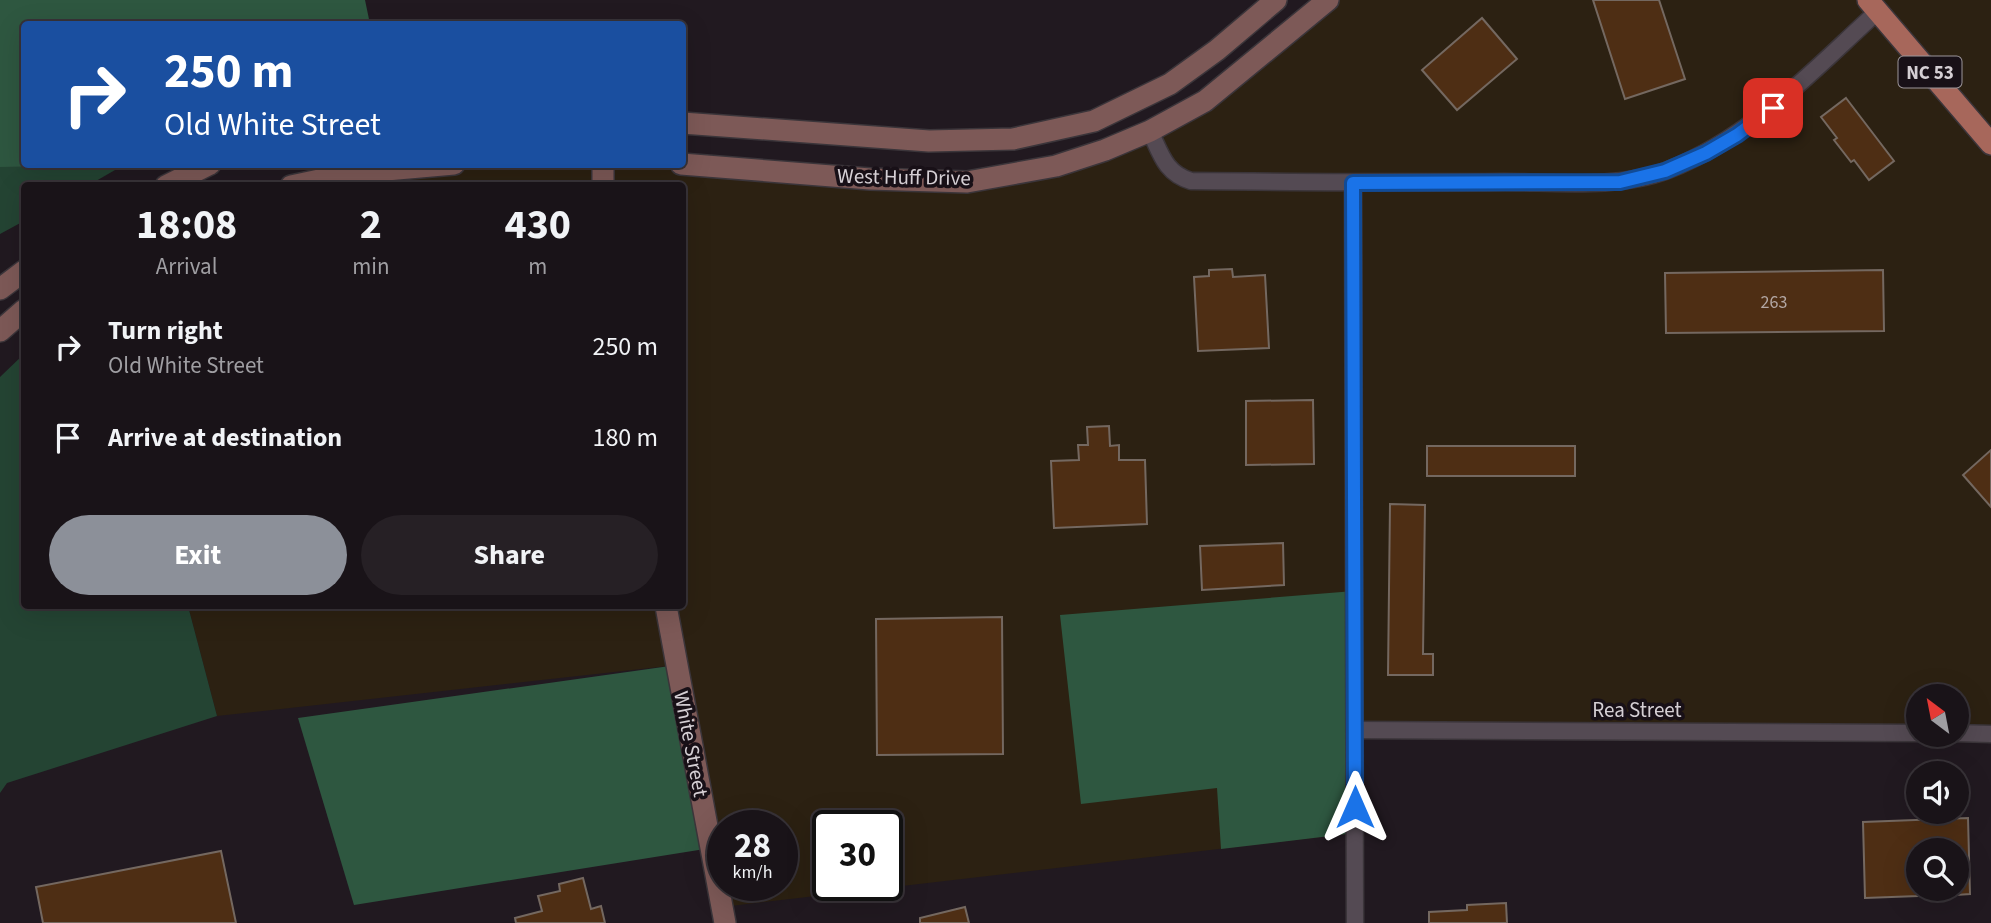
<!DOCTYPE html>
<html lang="en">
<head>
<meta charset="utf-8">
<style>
	:root { --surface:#191318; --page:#262025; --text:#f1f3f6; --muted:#9f9ea2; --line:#373237; --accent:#8c9099 }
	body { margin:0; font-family:"Source Sans 3",sans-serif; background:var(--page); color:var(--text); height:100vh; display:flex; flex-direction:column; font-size:26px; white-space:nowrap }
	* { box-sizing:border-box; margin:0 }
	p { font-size:23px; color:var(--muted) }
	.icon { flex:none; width:38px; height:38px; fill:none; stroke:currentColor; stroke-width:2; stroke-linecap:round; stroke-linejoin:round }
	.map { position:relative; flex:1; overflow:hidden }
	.drawer { position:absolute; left:21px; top:182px; width:665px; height:427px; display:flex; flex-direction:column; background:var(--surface); border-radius:7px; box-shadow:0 7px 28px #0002,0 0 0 2px var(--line) }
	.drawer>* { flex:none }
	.guide { position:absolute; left:21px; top:21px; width:665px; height:147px; border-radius:7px; box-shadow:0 7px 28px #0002,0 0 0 2px var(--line); background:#1a4fa0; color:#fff; overflow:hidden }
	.needle { width:46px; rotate:328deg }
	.fabs { position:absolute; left:1906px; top:684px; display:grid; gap:14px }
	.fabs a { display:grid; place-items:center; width:63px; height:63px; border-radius:50%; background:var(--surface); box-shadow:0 7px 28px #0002,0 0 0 2px var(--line); font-size:35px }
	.speed { position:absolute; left:707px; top:810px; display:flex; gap:14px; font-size:35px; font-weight:700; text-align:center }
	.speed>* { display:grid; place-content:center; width:91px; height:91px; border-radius:50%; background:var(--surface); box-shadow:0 7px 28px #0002,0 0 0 2px var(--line); line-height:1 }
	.speed small { font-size:18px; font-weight:400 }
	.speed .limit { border:4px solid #111; border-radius:10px; background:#fff; color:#111 }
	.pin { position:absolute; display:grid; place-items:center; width:60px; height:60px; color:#fff; margin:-30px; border-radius:14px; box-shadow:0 4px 10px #0006 }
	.me { position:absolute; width:77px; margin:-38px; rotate:0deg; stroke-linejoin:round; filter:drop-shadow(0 0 5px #0008) }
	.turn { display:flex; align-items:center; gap:24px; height:147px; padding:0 28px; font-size:32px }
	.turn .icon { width:91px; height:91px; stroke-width:2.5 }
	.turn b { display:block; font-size:49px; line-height:60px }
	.eta { display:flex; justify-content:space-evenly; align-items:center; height:119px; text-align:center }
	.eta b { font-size:42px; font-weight:700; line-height:49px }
	.action { display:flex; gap:14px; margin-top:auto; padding:14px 28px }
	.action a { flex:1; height:80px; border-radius:42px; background:var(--accent); color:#fff; font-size:28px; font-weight:700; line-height:80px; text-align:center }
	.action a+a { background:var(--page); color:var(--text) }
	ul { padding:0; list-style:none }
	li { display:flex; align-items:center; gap:21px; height:91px; padding:0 28px }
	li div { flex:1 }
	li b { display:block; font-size:26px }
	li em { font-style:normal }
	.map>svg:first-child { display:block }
</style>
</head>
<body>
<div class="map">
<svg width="1991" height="923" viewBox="0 0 1991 923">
	<rect width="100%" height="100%" fill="#211920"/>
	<path fill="#2c2112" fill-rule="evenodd" d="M1328 0H1991V734H1957L1956 696H1918V733L1356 730 1355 833 722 907 677 665 217 716 188 606H682V186L291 185 454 164 681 165 966 182 1150 131ZM723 826H782V886H723ZM828 826H887V886H828Z"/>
	<g fill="#244433">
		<polygon points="122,166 89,185 24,186 24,221 0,234 0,167"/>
		<polygon points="24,354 24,606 188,606 217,716 7,783 0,793 0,377"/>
	</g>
	<g fill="#2e5740">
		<polygon points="0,0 365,0 370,24 24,24 24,164 126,165 122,166 0,167"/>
		<polygon points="1354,591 1355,833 1221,849 1217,788 1081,804 1060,615"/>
		<polygon points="677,665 711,848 354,905 298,718"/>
	</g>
	<g fill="#4e2e14" stroke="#746860" stroke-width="2">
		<polygon points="1593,0 1659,0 1685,79 1625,99"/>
		<polygon points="1482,18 1517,59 1457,110 1422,70"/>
		<polygon points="1846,98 1894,161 1869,180 1854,160 1851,162 1834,140 1837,138 1821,117"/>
		<polygon points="1232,269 1233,277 1265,275 1269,348 1198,351 1194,277 1209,276 1209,270"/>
		<polygon points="1883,270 1884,331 1666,333 1665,273"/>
		<polygon points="1313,400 1314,464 1246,465 1246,401"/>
		<polygon points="1109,426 1110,446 1119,445 1119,460 1145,460 1147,524 1054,528 1051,461 1079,460 1078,445 1088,445 1087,427"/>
		<rect x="1427" y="446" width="148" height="30"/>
		<polygon points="1991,450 1991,507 1963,475"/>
		<polygon points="1390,504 1425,505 1423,654 1433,654 1433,675 1388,675"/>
		<polygon points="1283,543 1284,585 1202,590 1200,546"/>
		<polygon points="1002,617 1003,754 877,755 876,619"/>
		<polygon points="1968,818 1970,894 1956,895 1956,850 1918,850 1918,896 1865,898 1863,822"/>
		<polygon points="221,851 236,923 43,923 36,887"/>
		<polygon points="583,878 591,909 601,906 605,923 516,923 515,918 542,911 538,896 560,891 559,884"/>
		<polygon points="1506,903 1507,923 1429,923 1429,912 1467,910 1467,905"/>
		<polygon points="965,907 969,923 920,923 920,918"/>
	</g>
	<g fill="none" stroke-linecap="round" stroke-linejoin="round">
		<defs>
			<g id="street">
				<path d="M1150 131C1161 154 1165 173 1191 181 1296 182 1400 183 1504 182 1555 182 1620 189 1668 170 1753 136 1811 72 1878 11"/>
				<polyline points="1353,183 1355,923"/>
				<polyline points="1355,730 1918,733"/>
				<polyline points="1956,733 1991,734"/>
			</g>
			<g id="secondary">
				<polyline points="682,123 929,141 1013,139 1094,121 1170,84 1217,50 1276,0"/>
				<polyline points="681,164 870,179 967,182 1056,166 1105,150 1150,131 1205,101 1328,0"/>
				<polyline points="166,186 210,164"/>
				<polyline points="291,186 352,173 454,164"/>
				<polyline points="603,186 603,164"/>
				<polyline points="0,289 24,271"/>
				<polyline points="0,331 24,310"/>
				<polyline points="666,606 725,923"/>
			</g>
			<polyline id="primary" points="1868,0 1991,144"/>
		</defs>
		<use href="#street" stroke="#3b353a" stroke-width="19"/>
		<use href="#secondary" stroke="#3b353a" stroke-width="24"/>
		<use href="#primary" stroke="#3b353a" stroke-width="24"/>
		<use href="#street" stroke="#544a53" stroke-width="16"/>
		<use href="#secondary" stroke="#7d5957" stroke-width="21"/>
		<use href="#primary" stroke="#a7675b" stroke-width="21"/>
	</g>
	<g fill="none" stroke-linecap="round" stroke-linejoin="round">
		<defs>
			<polyline id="route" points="1355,807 1353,183 1620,182 1665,171 1706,153 1737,135 1773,108"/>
		</defs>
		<use href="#route" stroke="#114b97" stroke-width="18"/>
		<use href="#route" stroke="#1a73e8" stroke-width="12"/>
	</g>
	<g text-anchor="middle" stroke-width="7" stroke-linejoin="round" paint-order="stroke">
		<g font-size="18" fill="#b3a7a4">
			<text x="1774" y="308">263</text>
		</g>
		<rect fill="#181017" stroke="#9c969b" stroke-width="2" x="1898.5" y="56.5" width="63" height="31" rx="5"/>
		<g font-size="19" font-weight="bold" fill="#d5cfd4">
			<text x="1930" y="79">NC 53</text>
		</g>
		<g font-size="21" fill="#d5cfd4" stroke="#181017">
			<text transform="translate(904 177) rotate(1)" y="7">West Huff Drive</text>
			<text x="1637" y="717">Rea Street</text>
			<text transform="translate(691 744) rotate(79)" y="7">White Street</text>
		</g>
	</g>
</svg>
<div class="fabs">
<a><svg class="needle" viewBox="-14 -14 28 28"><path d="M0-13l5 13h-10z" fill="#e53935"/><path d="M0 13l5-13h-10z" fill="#9f9ea2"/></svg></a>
<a><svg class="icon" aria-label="sound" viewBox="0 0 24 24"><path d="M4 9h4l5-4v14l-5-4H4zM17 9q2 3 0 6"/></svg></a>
<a><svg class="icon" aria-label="search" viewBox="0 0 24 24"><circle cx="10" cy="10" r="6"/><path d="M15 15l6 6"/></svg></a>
</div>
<div class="speed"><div>28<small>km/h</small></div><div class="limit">30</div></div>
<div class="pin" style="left:1773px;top:108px;background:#d93025"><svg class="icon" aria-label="arrive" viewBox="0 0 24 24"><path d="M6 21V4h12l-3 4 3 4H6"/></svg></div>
<svg class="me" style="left:1355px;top:807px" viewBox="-20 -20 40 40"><path d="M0-17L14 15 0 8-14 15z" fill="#1a73e8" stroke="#fff" stroke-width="4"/></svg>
<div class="guide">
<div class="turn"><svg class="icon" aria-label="right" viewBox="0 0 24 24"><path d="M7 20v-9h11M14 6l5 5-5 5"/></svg><div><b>250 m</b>Old White Street</div></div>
</div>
<section class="drawer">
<div class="eta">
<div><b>18:08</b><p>Arrival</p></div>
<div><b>2</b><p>min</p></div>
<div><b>430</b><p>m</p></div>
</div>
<ul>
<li><svg class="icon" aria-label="right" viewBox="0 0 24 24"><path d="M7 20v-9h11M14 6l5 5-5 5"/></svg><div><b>Turn right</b><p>Old White Street</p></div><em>250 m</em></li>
<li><svg class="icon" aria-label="arrive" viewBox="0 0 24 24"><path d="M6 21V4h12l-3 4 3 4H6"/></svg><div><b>Arrive at destination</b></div><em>180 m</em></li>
</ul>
<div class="action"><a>Exit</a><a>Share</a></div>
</section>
</div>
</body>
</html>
